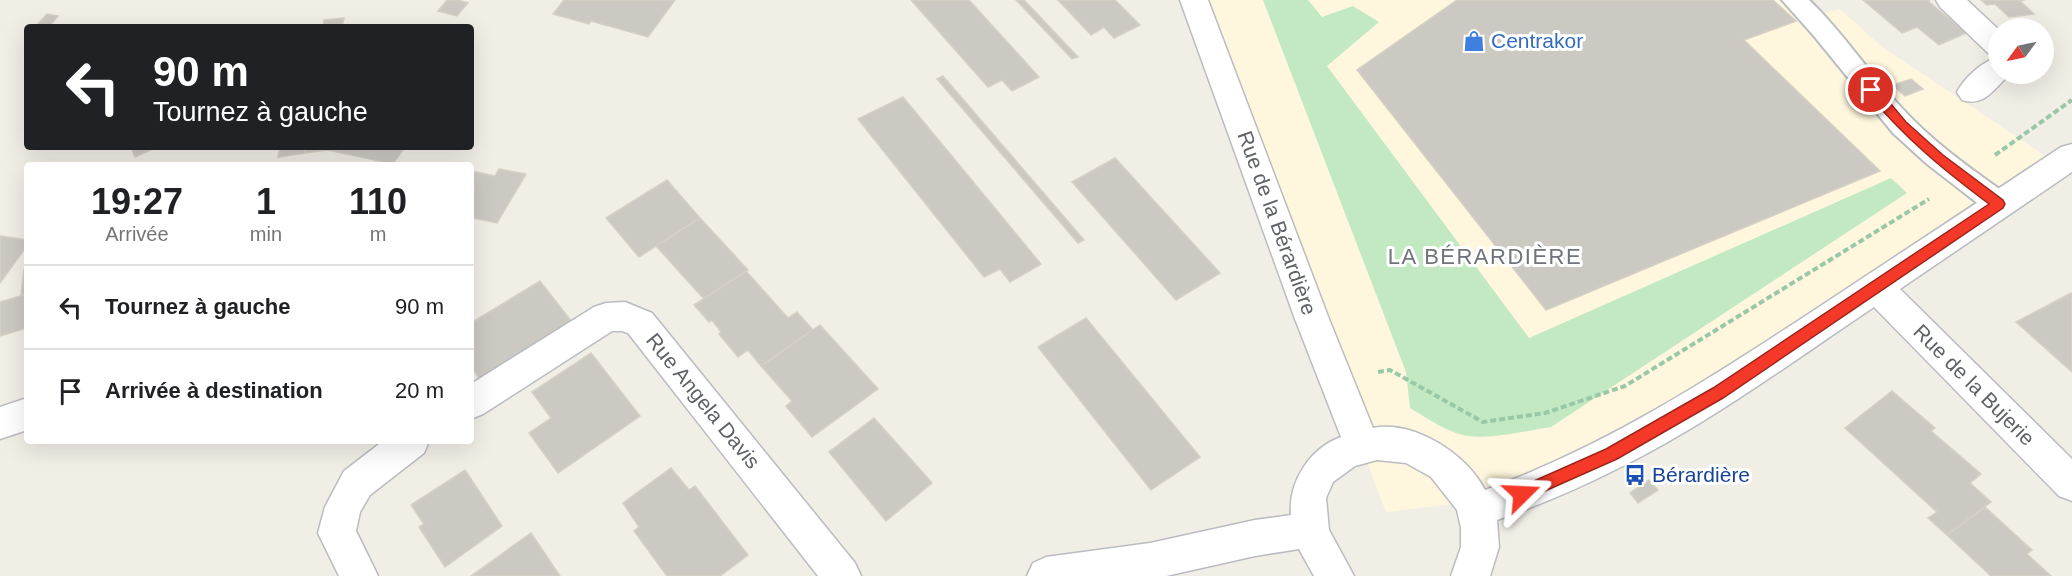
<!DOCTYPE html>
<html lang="fr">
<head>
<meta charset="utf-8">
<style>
	:root { --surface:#fff; --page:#f2f2f2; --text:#202124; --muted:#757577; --line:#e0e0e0 }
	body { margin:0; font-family:Helvetica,sans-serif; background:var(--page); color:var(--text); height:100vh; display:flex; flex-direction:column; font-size:22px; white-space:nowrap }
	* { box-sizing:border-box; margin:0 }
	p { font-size:20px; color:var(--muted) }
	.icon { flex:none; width:33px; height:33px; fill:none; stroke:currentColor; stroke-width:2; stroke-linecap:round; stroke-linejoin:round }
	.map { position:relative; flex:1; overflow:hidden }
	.details { position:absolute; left:24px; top:162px; width:450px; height:282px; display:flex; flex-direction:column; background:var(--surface); border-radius:6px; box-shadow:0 6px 24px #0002 }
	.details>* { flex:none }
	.guide { position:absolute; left:24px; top:24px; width:450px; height:126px; border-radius:6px; box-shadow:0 6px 24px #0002; background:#202124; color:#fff; overflow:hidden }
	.needle { width:39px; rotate:237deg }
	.controls { position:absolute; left:1988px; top:18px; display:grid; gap:12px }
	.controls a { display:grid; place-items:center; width:66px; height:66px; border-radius:50%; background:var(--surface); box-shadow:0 6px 24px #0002; font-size:30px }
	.pin { position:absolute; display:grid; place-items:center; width:51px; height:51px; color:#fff; margin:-26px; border:3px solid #fff; border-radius:50%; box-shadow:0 2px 6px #0007 }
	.me { position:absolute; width:66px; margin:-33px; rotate:69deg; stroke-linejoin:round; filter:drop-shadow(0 0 4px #0008) }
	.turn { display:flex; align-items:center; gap:21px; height:126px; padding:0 30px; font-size:27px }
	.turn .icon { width:78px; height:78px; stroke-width:2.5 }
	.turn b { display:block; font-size:42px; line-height:51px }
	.eta { display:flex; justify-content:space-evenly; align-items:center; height:102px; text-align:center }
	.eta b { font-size:36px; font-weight:800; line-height:42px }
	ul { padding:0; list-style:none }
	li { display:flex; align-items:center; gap:18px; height:84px; padding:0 30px; border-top:2px solid var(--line) }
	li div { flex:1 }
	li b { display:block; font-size:22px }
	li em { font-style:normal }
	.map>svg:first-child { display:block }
</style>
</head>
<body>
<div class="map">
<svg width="2072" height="576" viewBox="0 0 2072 576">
	<rect width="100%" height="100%" fill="#f1eee6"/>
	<polygon fill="#fff7dd" points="1194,0 1805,0 1820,14 1840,9 1882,47 2057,164 1612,454 1471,502 1386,512"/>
	<path fill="#c2e9c2" d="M1263 0H1308L1322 17 1353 6 1379 22 1327 66 1529 338 1891 178 1907 193 1551 427C1524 431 1495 439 1468 436 1448 433 1427 418 1410 408L1406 372Z"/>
	<g fill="#ccc9c3" stroke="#d6d0c4" stroke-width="1.5">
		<polygon points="447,0 458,0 468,3 457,16 438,11"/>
		<polygon points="564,0 675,0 648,37 591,21 589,24 553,14"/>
		<polygon points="911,0 969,0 1039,77 1012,91 1002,80 988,87"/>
		<polygon points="1016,0 1024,0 1078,57 1072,59"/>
		<polygon points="1058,0 1115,0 1140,25 1114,38 1104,27 1091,35"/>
		<polygon points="1457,0 1773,0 1796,21 1744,40 1880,171 1546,310 1357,70"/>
		<polygon points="1863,0 1930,0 1928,1 1966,33 1939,45 1917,27 1902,33"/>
		<polygon points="1981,0 2025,0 2020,1 2034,14 2009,17 1995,4 1987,5"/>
		<polygon points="47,14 58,16 49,27 35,27"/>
		<polygon points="344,18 342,27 323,27 324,20"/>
		<polygon points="943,76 1084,240 1078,243 937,79"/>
		<polygon points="1911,79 1923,89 1905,96 1893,85"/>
		<polygon points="903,97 1041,264 1010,282 1000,269 984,277 858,119"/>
		<polygon points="131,147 163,147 158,149 157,147 135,157"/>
		<polygon points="280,147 305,147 305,153 278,157"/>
		<polygon points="305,147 405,147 393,164 328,150 305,153"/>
		<polygon points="1115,158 1220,273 1176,300 1072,182"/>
		<polygon points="499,169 526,174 497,223 473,218 471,220 471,171 495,176"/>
		<polygon points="667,180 700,218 639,257 606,218"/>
		<polygon points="700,218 748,270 704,299 656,246"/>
		<polygon points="0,236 27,240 27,246 0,283"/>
		<polygon points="27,268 27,294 21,296 24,269"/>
		<polygon points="746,271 788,318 797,312 813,330 761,366 748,350 738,357 719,334 721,332 712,320 709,322 694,305"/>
		<polygon points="540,281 572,322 481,381 471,366 471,323"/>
		<polygon points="2071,293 2072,294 2072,372 2016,322"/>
		<polygon points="27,294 27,328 0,336 0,302"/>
		<polygon points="1086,318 1200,457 1151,490 1038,347"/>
		<polygon points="820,325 878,389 812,437 786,406 792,401 761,366"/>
		<polygon points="591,353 640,416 558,473 529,433 551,418 532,392"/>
		<polygon points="1892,391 1935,428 1931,431 1981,474 1970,483 1991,502 1947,535 1928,518 1937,512 1845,428"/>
		<polygon points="874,418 932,483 886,521 829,452"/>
		<polygon points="671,468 689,490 695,486 748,555 720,576 667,576 634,531 639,527 623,503"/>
		<polygon points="465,470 502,526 445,567 419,527 424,524 411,505"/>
		<polygon points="1649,480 1658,490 1638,503 1630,493"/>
		<polygon points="1985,507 2032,550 2027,554 2051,576 1991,576 1947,535"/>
		<polygon points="531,533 560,576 471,576"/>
	</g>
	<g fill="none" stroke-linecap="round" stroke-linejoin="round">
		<defs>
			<path id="service" d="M1782 0H1809C1843 32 1867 71 1899 105 1931 141 1970 168 2009 196L2013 204 2009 212 1999 215 1989 212 1927 164 1893 133 1814 36Z"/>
			<g id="minor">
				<path d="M1180 0H1208L1329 319 1373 428C1414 420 1467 454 1485 490 1607 446 1711 378 1819 307 1899 254 1980 201 2061 147L2072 144V172L1900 289 2072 459V501L2059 496 1874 307C1792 362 1711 422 1623 466 1582 487 1540 505 1497 520L1499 547 1490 576H1451L1461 547V528L1457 510 1431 477 1406 463 1377 460 1355 466 1333 482 1326 498 1329 530 1354 576H1314L1299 549 1255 556 1166 576H1027L1033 563 1046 557 1150 543 1255 520 1291 515C1288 482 1310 448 1341 437L1295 319Z"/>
				<polygon points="1936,0 1967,0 1998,29 1998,57 1988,53 1940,7"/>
				<path d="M1998 57V74H2009L2008 76C1993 90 1984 107 1962 100L1957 92C1965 77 1982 62 1998 57Z"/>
				<polygon points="625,302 652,313 855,563 861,576 818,576 628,333 622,331 612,331 483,414 471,419 471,384 594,307 606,303"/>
				<polygon points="27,398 27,430 0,439 0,407"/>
				<polygon points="383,441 429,441 424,453 370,495 360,512 356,531 378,576 339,576 318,533 325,507 344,471"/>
			</g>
		</defs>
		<use href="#service" stroke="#b9bcc0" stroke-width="4"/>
		<use href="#minor" stroke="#b9bcc0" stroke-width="3"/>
		<g stroke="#99c8a6" stroke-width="4" stroke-dasharray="6 3" stroke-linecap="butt">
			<polyline points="1995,155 2072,100"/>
			<polyline points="1378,372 1390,370 1483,422 1545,413 1625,386 1929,199"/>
		</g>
		<use href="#service" fill="#fff" fill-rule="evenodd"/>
		<use href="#minor" fill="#fff" fill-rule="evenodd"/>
	</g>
	<path fill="#f43929" stroke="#9f251b" stroke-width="1.5" d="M1871 85 1876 86 1906 122 1943 155 2003 200 2005 204 2003 208 1723 398 1617 459 1527 499 1522 501 1516 499 1514 494 1516 489 1606 449 1713 388 1989 204C1941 168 1906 139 1867 93L1865 90Z"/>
	<defs>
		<symbol id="shop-bare" viewBox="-9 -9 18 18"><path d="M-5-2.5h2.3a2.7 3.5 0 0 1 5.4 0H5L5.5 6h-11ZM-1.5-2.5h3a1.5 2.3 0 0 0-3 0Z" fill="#3f7fe0" stroke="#fff" stroke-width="2.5" paint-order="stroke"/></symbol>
		<symbol id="bus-bare" viewBox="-9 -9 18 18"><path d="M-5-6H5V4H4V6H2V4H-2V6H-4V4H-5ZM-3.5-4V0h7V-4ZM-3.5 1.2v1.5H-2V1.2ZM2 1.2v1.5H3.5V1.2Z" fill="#1a4fb4" stroke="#fff" stroke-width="2.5" paint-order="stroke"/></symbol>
	</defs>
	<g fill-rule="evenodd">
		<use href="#shop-bare" x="1459" y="26" width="30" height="30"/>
		<use href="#bus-bare" x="1620" y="460" width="30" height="30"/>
	</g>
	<g text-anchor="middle" stroke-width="6" stroke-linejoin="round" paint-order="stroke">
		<g font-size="21" fill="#366cbe" stroke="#fff" text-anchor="start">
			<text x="1491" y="48">Centrakor</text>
		</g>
		<g font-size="21" fill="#5e6267" stroke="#fff">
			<text transform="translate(1277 223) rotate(70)" y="7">Rue de la Bérardière</text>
			<text transform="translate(1974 385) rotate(45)" y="7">Rue de la Bujerie</text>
			<text transform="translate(703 401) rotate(51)" y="7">Rue Angela Davis</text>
		</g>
		<g font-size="21" fill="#164399" stroke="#fff" text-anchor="start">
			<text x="1652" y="482">Bérardière</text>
		</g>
		<g font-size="22" letter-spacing="1.5" fill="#6f747a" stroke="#fff">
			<text x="1485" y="264">LA BÉRARDIÈRE</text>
		</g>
	</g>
</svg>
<div class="controls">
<a><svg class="needle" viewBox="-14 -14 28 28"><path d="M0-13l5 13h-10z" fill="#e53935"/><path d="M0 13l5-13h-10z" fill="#757577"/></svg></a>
</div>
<div class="pin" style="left:1871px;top:90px;background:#d93025"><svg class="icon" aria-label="arrive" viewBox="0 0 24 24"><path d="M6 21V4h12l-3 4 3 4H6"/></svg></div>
<svg class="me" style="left:1522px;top:494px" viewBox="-20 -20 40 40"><path d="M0-17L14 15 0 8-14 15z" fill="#f43929" stroke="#fff" stroke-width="4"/></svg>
<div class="guide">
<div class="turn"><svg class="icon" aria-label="left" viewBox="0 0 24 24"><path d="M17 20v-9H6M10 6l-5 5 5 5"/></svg><div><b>90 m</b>Tournez à gauche</div></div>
</div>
<section class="details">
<div class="eta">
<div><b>19:27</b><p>Arrivée</p></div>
<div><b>1</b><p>min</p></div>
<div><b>110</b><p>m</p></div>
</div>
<ul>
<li><svg class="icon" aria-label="left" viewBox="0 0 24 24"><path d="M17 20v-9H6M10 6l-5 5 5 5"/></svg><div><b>Tournez à gauche</b></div><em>90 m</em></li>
<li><svg class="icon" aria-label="arrive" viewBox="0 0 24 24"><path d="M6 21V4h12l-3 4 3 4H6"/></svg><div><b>Arrivée à destination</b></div><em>20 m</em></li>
</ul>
</section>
</div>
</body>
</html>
